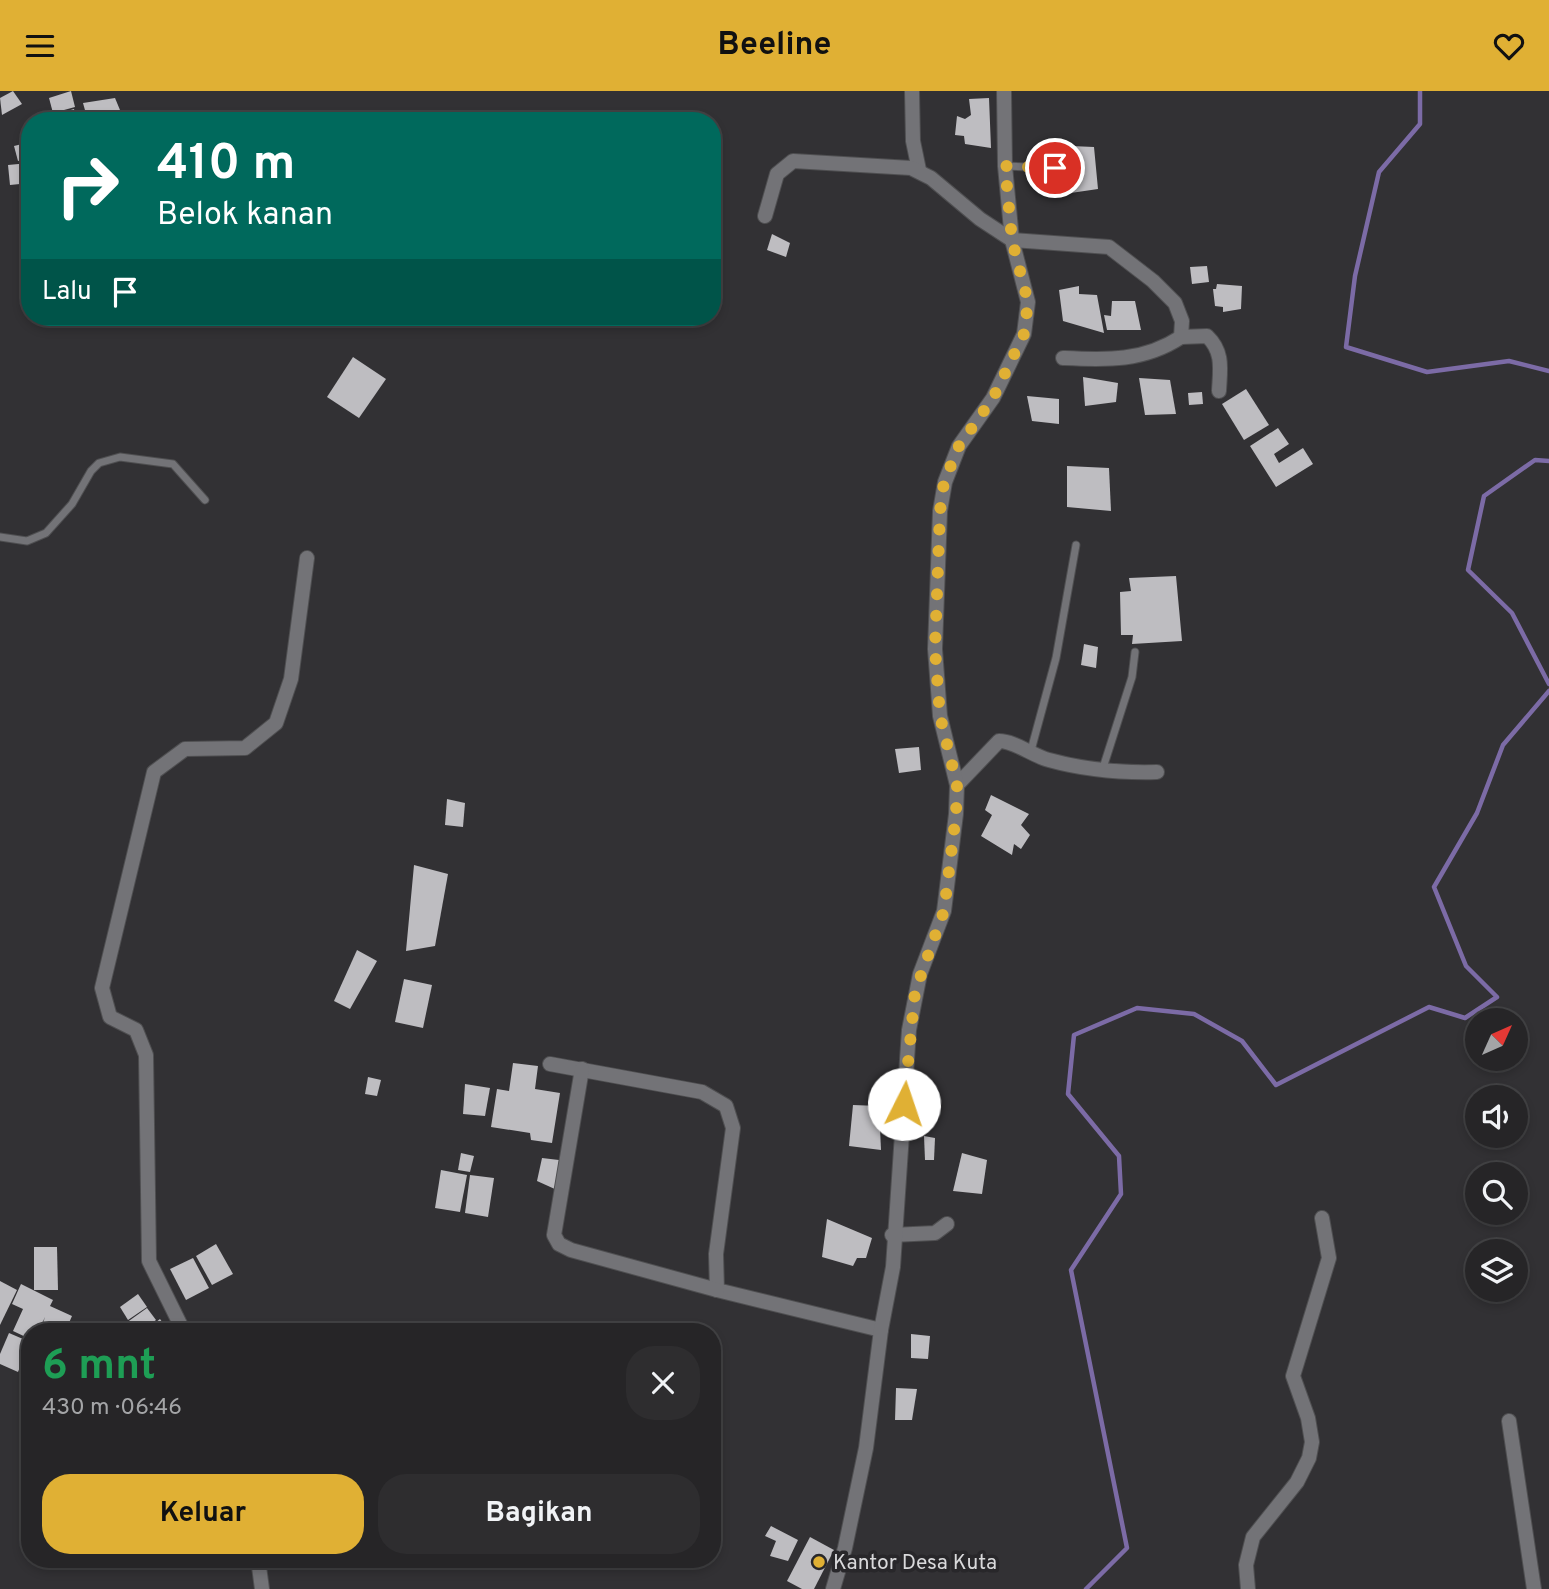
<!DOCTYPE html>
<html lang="id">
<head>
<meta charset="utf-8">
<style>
	:root { --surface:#262527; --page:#2e2d2f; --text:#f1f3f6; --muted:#a4a5a7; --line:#424244; --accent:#e0b034 }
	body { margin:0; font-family:Overpass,sans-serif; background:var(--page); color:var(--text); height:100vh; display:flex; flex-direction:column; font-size:26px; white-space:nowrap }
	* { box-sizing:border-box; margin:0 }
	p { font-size:23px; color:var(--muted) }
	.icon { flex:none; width:38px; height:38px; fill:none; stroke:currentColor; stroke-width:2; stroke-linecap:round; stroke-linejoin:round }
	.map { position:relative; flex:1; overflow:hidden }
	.drawer { position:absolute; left:21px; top:1232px; width:700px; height:245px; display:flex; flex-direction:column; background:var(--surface); border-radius:28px; box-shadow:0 4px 10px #0003,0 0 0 2px var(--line) }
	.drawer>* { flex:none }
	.top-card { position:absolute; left:21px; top:21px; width:700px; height:214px; border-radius:28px; box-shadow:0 4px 10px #0003,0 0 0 2px var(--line); background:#00695c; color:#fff; overflow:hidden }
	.needle { width:46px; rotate:45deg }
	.tools { position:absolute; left:1465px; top:917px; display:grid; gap:14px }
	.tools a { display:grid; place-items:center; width:63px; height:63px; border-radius:50%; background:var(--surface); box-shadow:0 4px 10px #0003,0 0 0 2px var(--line); font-size:35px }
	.pin { position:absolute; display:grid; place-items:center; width:60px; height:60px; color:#fff; margin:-30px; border:4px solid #fff; border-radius:50%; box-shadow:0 2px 7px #0007 }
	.me { position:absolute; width:77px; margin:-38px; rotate:4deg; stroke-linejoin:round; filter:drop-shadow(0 0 5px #0008) }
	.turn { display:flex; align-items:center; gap:24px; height:147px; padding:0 21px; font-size:32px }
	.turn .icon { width:91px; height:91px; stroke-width:2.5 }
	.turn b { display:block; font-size:49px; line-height:60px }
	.then { display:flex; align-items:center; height:66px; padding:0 21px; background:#0003; gap:14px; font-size:26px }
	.round { display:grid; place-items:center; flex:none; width:74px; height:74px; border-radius:28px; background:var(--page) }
	.overview { display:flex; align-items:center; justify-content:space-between; height:119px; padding:0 21px }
	h1 { font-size:42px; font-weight:700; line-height:52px; color:#1e9e55 }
	.action { display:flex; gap:14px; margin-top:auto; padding:14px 21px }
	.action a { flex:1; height:80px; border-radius:28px; background:var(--accent); color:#111; font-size:28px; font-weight:700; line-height:80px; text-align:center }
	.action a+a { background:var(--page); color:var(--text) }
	header { display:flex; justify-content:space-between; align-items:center; height:91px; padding:0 21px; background:var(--accent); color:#111; font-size:32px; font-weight:700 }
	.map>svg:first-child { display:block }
</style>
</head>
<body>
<header><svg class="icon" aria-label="menu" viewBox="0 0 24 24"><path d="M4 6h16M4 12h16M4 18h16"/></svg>Beeline<svg class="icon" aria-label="heart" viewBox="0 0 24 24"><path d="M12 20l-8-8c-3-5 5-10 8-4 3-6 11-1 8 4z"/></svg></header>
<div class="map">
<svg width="1549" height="1498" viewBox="0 0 1549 1498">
	<rect width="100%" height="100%" fill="#323134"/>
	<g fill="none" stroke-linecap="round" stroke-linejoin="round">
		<g stroke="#7c6ba6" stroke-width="4.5">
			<polyline points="1420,0 1420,33 1379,81 1355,185 1346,256 1427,281 1509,270 1549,280"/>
			<polyline points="1549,370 1535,369 1484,405 1468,479 1512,522 1549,593"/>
			<polyline points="1086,1498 1127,1457 1071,1179 1121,1103 1119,1065 1068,1003 1074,944 1137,917 1194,923 1242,950 1276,994 1429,916 1465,927 1497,906 1466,875 1434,796 1477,722 1503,654 1549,600"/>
		</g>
	</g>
	<g fill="#bebdc1">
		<polygon points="13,0 22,13 2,24 0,7"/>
		<polygon points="71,0 75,16 53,22 49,7"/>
		<polygon points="115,7 120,19 99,30 88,30 83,12"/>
		<polygon points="989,7 991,57 965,53 964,45 955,44 957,25 965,28 971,24 969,8"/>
		<polygon points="74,18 77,30 54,30 53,24"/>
		<polygon points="30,51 30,67 18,70 14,55"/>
		<polygon points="1071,55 1094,56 1098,98 1057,104 1057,86 1068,87 1065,70"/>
		<polygon points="29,72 30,92 10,94 8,74"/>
		<polygon points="772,143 790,152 786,166 767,159"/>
		<polygon points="1207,175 1209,191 1192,193 1190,176"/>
		<polygon points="1217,193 1242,195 1241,218 1223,221 1223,216 1215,215 1213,198 1216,198"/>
		<polygon points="1079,195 1079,203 1097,204 1104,242 1063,230 1059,199"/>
		<polygon points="1112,210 1135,210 1141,239 1107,239 1104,224 1111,225"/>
		<polygon points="353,266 386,288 359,327 327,306"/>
		<polygon points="1083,286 1118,292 1116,311 1085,315"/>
		<polygon points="1139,287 1170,289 1176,323 1145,324"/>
		<polygon points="1246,298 1269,334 1244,349 1222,313"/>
		<polygon points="1202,301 1203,313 1189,314 1188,302"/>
		<polygon points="1027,305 1059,308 1059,333 1032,330"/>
		<polygon points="1278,337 1289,353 1274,363 1279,372 1303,357 1313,373 1276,396 1250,355"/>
		<polygon points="1067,375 1109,377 1111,420 1067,416"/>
		<polygon points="1176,485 1182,550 1132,553 1133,544 1121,544 1120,501 1131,500 1129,487"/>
		<polygon points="1084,553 1098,556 1096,577 1081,574"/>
		<polygon points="919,656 921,679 899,682 895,658"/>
		<polygon points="991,704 1029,723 1021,734 1030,744 1021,758 1014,753 1012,764 981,745 992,724 985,719"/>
		<polygon points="447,708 465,712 463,736 445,734"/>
		<polygon points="414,774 448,783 435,855 406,860"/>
		<polygon points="357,859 377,870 350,918 334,910"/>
		<polygon points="404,888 432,894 423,937 395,931"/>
		<polygon points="513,972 538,975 535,998 560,1002 552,1052 531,1049 530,1042 491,1036 497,998 509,1000"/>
		<polygon points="368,986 381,989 377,1005 365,1003"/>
		<polygon points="465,993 490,997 485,1025 463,1023"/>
		<polygon points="853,1014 879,1015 881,1059 849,1055"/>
		<polygon points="924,1045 935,1047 934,1069 925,1069"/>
		<polygon points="461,1062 474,1065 470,1081 458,1079"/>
		<polygon points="962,1062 987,1069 982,1103 953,1100"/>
		<polygon points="542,1067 559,1069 557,1099 537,1090"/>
		<polygon points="441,1079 467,1084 460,1121 435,1117"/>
		<polygon points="470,1084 494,1087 488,1126 465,1122"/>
		<polygon points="827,1128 872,1147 866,1167 857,1167 853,1175 822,1166"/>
		<polygon points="216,1153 233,1183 212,1194 196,1165"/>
		<polygon points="34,1156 57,1156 58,1199 34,1199"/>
		<polygon points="193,1167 209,1197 186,1209 170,1178"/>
		<polygon points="0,1190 17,1199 0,1234"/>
		<polygon points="21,1193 53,1209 50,1215 72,1225 65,1241 40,1241 45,1226 38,1241 30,1241 30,1248 13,1240 23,1218 12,1213"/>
		<polygon points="138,1203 147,1216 128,1229 120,1216"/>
		<polygon points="147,1217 156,1229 140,1241 132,1241 126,1232"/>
		<polygon points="160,1228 169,1241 143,1241"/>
		<polygon points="9,1242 30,1251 18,1281 0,1273 0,1263"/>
		<polygon points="911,1243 930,1245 928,1268 911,1267"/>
		<polygon points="896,1297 917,1298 912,1329 895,1329"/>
		<polygon points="771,1435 798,1449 788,1470 770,1465 776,1450 765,1445"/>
		<polygon points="810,1446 834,1459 814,1498 802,1498 787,1490"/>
	</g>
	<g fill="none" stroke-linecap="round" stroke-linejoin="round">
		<defs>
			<g id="lane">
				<polyline points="1005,75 1055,77"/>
				<polyline points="0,446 27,450 46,442 72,413 91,380 99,372 120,366 173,373 205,409"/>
				<polyline points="1030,663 1056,567 1076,454"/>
				<polyline points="1102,680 1132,586 1135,561"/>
			</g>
			<g id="street">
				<polyline points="912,0 913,50 919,79"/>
				<path d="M765 125 777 83 793 70 911 77 931 87 980 128 1012 149 1109 156 1153 190 1175 212 1182 230 1181 246C1143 271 1106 269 1063 267"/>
				<path d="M1181 246 1207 245C1224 261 1220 279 1219 300"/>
				<path d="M957 694 999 650C1015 650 1033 665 1049 669 1085 679 1120 682 1157 681"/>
				<polyline points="550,973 702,1001 726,1015 733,1037 716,1163 717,1199 881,1239"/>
				<polyline points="582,978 554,1144 559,1153 571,1159 717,1199"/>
				<polyline points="892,1144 935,1142 947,1133"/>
				<polyline points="184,1241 149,1170 146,964 136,939 110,926 102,897 154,681 185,658 245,657 276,632 291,588 307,467"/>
				<polyline points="1509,1330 1534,1498"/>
				<polyline points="258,1468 262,1498"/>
				<polyline points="833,1498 845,1457 866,1357 881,1239 893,1176 909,939 920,883 944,820 956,723 957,694 940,625 935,558 940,420 945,391 959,355 993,307 1024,243 1028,211 1012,149 1005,75 1004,0"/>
				<polyline points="1248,1498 1246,1474 1253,1446 1297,1391 1309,1367 1312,1351 1308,1327 1293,1285 1329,1167 1322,1127"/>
			</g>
		</defs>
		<use href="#lane" stroke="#4f4f51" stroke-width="9"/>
		<use href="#street" stroke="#4f4f51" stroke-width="16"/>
		<use href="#lane" stroke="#737377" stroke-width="7"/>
		<use href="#street" stroke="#737377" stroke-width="14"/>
	</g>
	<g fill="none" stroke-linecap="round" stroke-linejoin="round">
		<polyline stroke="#e0b034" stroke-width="12" stroke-dasharray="0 21.6" points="904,1013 915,901 944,820 956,723 957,694 940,625 935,558 940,420 944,391 959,355 993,307 1024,243 1028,211 1012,149 1005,75 1055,77"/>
	</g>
	<circle fill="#e0b034" stroke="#28272a" stroke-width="2.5" cx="819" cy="1471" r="7"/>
	<g text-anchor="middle" stroke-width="7" stroke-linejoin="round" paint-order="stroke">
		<g font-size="21" fill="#d9d9db" stroke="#28272a" text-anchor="start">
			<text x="833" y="1478">Kantor Desa Kuta</text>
		</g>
	</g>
</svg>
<div class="tools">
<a><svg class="needle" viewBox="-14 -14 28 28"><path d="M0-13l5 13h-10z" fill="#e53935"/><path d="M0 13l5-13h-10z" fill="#a4a5a7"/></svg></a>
<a><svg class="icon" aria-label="sound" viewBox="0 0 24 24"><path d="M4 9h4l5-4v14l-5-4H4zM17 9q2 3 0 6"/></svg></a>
<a><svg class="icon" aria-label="search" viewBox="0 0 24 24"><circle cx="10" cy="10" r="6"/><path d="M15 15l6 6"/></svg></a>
<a><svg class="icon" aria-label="layers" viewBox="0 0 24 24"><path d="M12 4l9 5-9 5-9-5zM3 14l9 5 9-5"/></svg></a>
</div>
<div class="pin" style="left:1055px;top:77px;background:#d93025"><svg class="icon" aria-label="arrive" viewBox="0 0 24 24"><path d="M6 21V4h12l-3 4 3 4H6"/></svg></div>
<svg class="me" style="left:904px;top:1013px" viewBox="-20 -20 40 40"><circle r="19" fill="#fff"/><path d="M0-13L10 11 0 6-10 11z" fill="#e0b034"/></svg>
<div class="top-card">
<div class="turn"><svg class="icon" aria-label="right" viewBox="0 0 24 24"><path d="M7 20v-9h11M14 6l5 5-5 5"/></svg><div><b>410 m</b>Belok kanan</div></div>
<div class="then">Lalu<svg class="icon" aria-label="arrive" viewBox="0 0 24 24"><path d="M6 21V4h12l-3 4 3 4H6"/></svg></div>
</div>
<section class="drawer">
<div class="overview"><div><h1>6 mnt</h1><p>430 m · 06:46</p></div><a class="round"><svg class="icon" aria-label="close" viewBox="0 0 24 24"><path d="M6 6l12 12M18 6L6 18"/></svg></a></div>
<div class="action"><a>Keluar</a><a>Bagikan</a></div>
</section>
</div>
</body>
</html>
